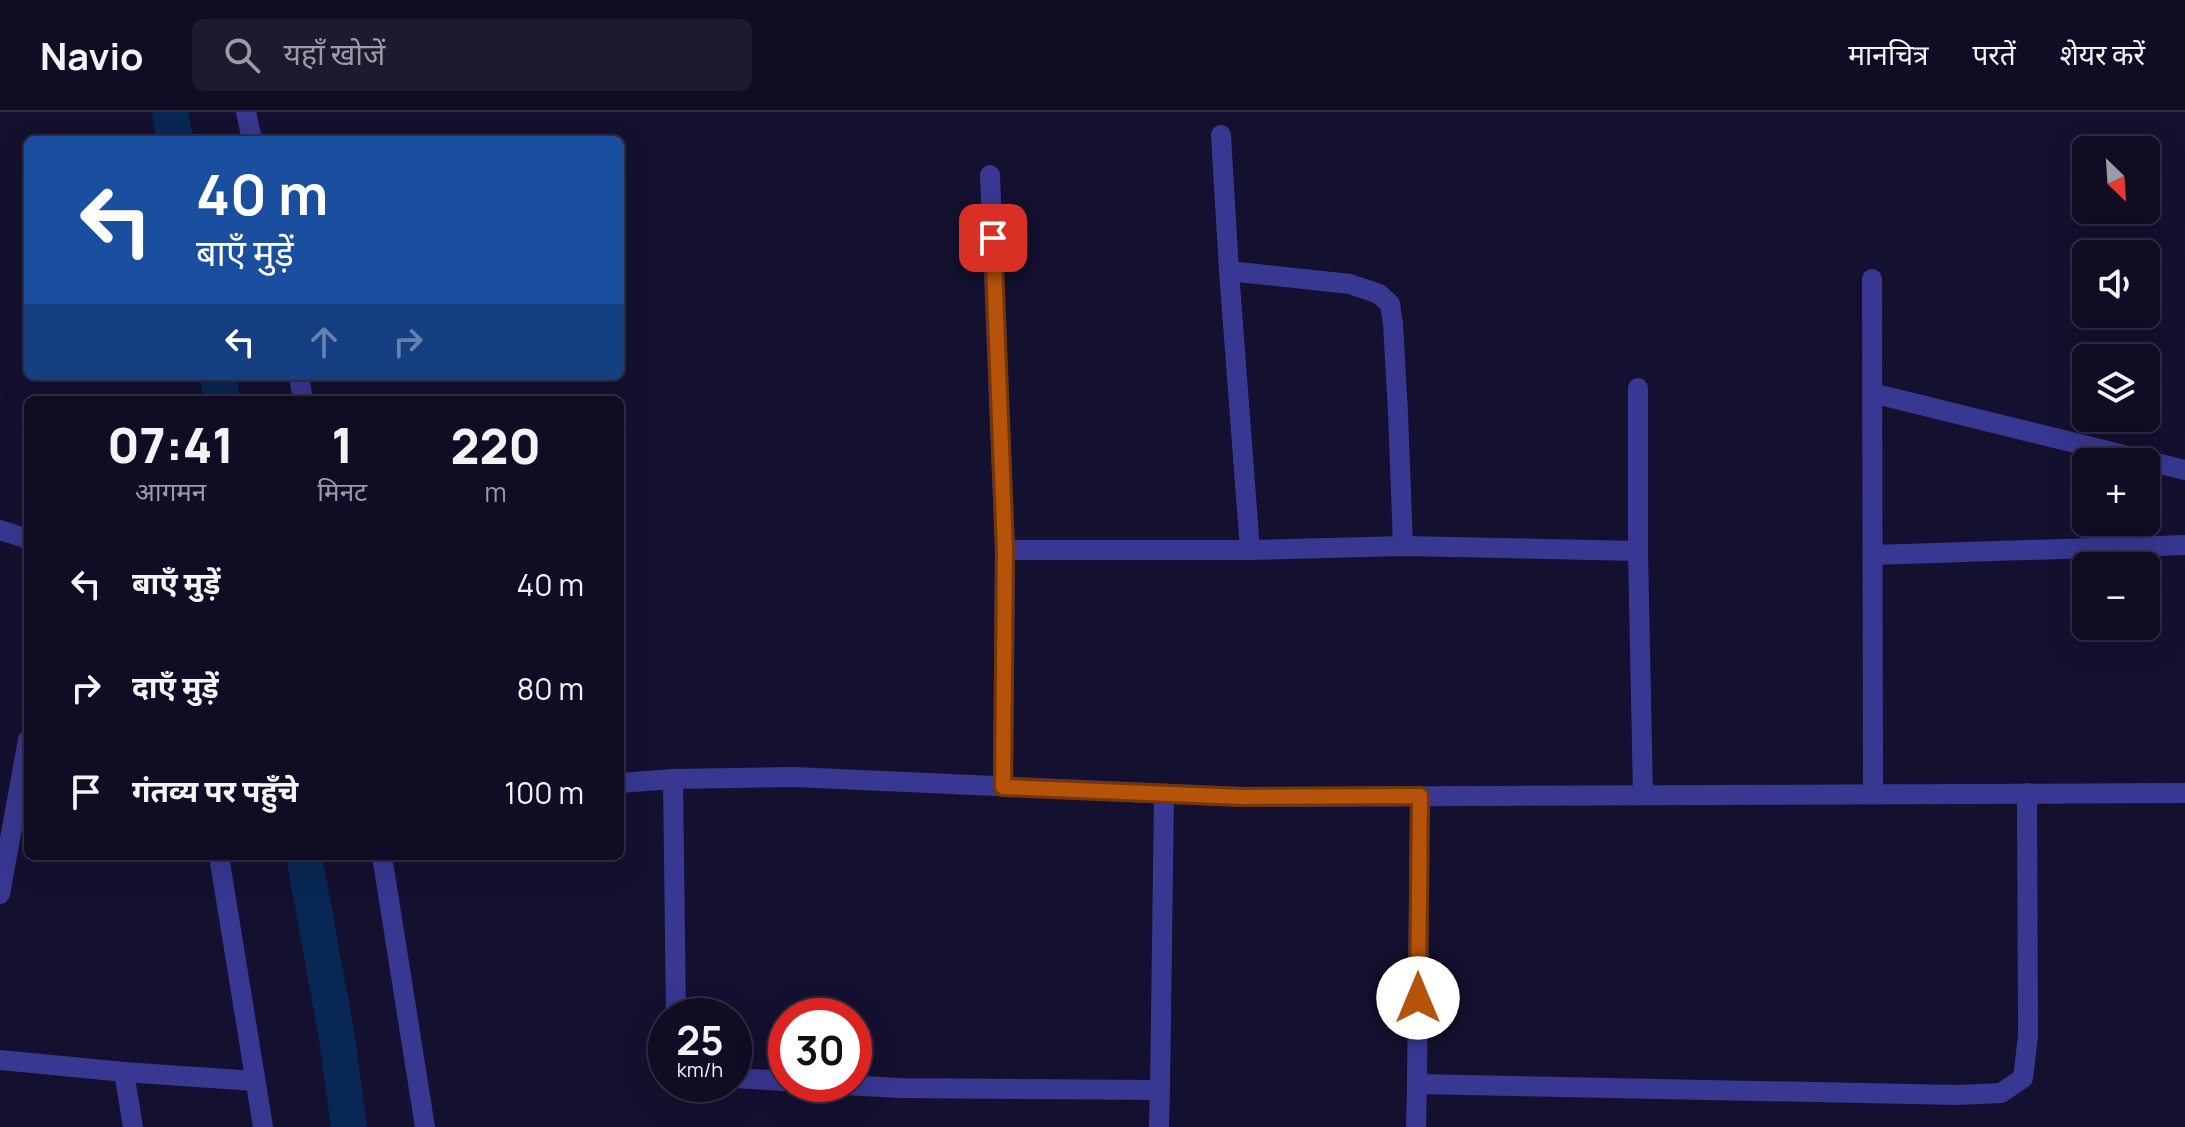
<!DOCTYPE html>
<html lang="hi">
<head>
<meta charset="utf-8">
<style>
	:root { --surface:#0f0c23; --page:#1d1a30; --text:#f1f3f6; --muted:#9b9ba6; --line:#2f2c41 }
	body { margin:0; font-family:Manrope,"Noto Sans Devanagari",sans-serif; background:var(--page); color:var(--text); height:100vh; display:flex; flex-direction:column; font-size:30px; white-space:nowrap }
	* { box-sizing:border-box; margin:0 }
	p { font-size:26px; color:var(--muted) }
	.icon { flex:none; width:44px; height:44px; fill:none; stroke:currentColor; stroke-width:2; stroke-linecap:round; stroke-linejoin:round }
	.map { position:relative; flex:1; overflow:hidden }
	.panel { position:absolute; left:24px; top:284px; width:600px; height:464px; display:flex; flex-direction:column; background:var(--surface); border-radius:12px; box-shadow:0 8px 32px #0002,0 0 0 2px var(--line) }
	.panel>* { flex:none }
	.top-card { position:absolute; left:24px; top:24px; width:600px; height:244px; border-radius:12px; box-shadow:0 8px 32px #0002,0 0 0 2px var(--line); background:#1a4fa0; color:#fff; overflow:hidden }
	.needle { width:52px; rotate:155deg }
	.tools { position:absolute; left:2072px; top:24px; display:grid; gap:16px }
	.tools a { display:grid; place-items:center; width:88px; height:88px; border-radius:12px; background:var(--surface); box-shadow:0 8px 32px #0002,0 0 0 2px var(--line); font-size:40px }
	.speed { position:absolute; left:648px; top:886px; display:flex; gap:16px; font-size:40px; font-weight:700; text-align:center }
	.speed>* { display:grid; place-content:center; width:104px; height:104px; border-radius:50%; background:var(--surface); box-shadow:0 8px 32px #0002,0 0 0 2px var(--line); line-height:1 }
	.speed small { font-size:20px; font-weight:400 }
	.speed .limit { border:12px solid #d22; background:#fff; color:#111 }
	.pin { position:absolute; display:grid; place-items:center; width:68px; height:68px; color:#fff; margin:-34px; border-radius:16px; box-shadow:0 4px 12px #0006 }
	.me { position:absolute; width:88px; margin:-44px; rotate:0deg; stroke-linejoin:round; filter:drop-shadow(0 0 6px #0008) }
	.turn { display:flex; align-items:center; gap:28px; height:168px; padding:0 40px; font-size:36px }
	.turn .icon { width:104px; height:104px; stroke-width:2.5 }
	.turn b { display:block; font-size:56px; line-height:68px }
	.lanes { display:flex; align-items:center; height:76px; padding:0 40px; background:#0003; justify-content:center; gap:40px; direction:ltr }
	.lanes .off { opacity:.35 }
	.eta { display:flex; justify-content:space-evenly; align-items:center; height:136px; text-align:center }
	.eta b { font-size:48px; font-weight:800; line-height:56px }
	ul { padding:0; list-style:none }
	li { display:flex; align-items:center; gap:24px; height:104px; padding:0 40px }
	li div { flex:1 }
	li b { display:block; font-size:30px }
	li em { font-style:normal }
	header { display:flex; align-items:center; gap:48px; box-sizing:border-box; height:112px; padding:0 40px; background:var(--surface); border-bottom:2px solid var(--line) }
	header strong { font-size:38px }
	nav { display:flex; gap:44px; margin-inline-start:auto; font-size:28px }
	.search { width:560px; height:72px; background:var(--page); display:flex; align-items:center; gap:20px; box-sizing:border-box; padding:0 28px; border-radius:12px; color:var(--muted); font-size:30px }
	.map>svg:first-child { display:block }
</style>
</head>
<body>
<header>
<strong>Navio</strong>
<div class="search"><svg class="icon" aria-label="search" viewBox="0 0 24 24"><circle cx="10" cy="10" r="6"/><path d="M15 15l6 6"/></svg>यहाँ खोजें</div>
<nav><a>मानचित्र</a><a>परतें</a><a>शेयर करें</a></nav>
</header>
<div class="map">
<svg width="2185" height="1015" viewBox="0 0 2185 1015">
	<rect width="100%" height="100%" fill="#14102f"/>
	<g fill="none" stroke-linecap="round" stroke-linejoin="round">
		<g stroke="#092754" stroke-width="36">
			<polyline points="170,0 175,28"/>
			<polyline points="218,264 222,288"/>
			<polyline points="304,744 337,926 349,1015"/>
		</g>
		<g stroke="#383791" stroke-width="20">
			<polyline points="246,0 252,28"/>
			<polyline points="1221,23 1229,159 1250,438"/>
			<polyline points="990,63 1005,438 1003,675"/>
			<polyline points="1229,159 1350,172 1379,182 1390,192 1393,212 1398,301 1403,434"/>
			<polyline points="1872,167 1873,682"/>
			<polyline points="299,264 303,288"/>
			<polyline points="1638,276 1638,439 1643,683"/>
			<polyline points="1872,281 2185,358"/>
			<polyline points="0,418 28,427"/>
			<polyline points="1005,438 1250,438 1403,434 1638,439"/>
			<polyline points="1873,443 2185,433"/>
			<polyline points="673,667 676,904"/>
			<polyline points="620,671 673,667 794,665 1242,685 2185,681"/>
			<polyline points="1420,684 1417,972 1958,983 2001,981 2023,966 2028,924 2027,681"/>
			<polyline points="219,744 263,1015"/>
			<polyline points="382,744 425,1015"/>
			<polyline points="0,782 28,628"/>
			<polyline points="0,948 124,960 255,969"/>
			<polyline points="124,960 133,1015"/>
			<polyline points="734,966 786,969"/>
			<polyline points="830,972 899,976 1160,978 1164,682"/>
			<polyline points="1159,1015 1160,978"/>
			<polyline points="1416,1015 1417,972"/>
		</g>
	</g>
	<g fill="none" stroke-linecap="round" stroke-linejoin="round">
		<defs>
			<polyline id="route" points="993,126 1005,438 1003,675 1242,685 1420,684 1418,886"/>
		</defs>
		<use href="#route" stroke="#753606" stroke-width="20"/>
		<use href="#route" stroke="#b45309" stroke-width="14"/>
	</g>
</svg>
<div class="tools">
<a><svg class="needle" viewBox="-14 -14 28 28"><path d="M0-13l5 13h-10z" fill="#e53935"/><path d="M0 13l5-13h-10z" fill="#9b9ba6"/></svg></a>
<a><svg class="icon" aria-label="sound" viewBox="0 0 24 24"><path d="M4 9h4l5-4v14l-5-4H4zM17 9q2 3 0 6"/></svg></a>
<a><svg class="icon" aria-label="layers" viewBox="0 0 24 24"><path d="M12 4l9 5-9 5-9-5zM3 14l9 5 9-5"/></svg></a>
<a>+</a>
<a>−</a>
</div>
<div class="speed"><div>25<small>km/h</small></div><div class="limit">30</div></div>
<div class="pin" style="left:993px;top:126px;background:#d93025"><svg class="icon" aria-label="arrive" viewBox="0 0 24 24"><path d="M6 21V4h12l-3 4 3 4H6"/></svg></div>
<svg class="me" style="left:1418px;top:886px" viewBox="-20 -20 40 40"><circle r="19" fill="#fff"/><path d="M0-13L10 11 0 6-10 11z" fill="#b45309"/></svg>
<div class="top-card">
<div class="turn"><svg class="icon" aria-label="left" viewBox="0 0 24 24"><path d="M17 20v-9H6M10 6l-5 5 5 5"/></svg><div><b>40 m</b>बाएँ मुड़ें</div></div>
<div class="lanes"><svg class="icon" aria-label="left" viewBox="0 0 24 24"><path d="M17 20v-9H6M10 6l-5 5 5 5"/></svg><svg class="icon off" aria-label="ahead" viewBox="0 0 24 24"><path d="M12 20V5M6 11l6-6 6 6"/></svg><svg class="icon off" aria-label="right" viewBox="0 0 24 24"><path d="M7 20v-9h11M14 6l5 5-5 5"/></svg></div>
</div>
<section class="panel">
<div class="eta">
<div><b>07:41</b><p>आगमन</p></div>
<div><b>1</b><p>मिनट</p></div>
<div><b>220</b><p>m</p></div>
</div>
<ul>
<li><svg class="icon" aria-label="left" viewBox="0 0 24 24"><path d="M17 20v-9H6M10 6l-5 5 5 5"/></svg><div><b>बाएँ मुड़ें</b></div><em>40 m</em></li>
<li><svg class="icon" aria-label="right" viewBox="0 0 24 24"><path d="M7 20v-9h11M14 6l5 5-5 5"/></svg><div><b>दाएँ मुड़ें</b></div><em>80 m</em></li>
<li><svg class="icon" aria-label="arrive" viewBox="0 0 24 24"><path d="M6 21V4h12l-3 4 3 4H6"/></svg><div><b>गंतव्य पर पहुँचे</b></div><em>100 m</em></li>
</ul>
</section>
</div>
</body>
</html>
